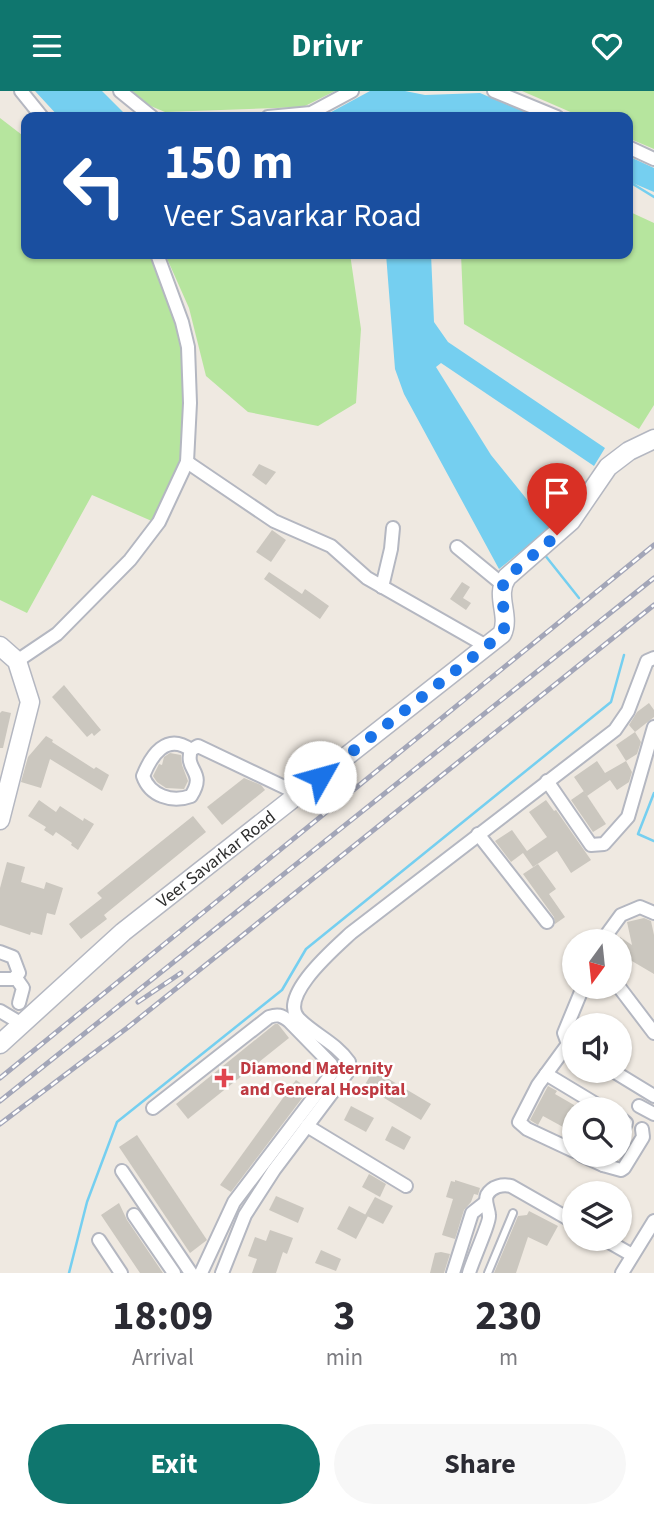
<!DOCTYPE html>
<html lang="en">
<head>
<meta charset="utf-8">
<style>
	:root { --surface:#fff; --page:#f7f7f7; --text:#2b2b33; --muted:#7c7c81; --accent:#0f766e }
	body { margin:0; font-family:"Source Sans 3",sans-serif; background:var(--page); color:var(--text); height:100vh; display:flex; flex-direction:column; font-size:26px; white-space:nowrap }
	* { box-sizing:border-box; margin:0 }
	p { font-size:23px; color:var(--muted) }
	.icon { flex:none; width:38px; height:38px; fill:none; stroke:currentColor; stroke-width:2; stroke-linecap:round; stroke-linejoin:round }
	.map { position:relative; height:1182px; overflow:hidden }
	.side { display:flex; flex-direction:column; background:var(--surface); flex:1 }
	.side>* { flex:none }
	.hud { position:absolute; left:21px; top:21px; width:612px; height:147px; border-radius:14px; box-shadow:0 2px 5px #0004; background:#1a4fa0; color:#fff; overflow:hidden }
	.needle { width:46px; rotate:195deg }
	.tools { position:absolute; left:562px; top:838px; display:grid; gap:14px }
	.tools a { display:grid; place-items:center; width:70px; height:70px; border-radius:50%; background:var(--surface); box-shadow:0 2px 5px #0004; font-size:35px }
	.pin { position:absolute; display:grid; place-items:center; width:60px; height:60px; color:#fff; margin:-72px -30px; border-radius:50% 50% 50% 0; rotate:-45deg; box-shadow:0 0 7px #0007 }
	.pin .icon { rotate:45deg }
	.me { position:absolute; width:77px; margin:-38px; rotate:52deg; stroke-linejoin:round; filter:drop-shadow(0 0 5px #0008) }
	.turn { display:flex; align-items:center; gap:24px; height:147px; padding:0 28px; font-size:32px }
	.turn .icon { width:91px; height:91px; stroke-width:2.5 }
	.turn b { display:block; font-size:49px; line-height:60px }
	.eta { display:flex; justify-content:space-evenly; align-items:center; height:119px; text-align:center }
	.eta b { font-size:42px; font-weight:700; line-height:49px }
	.primary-button { display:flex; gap:14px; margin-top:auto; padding:14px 28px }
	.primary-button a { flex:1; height:80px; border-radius:42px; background:var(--accent); color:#fff; font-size:28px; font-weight:700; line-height:80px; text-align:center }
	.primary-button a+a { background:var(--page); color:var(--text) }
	header { display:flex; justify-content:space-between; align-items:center; height:91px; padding:0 28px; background:var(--accent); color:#fff; font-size:32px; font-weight:700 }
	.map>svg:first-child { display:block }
</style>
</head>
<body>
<header><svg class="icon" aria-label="menu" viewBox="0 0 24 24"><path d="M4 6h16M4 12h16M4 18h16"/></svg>Drivr<svg class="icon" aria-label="heart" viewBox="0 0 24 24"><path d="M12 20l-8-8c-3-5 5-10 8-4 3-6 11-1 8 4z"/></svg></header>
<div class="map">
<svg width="654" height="1182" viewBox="0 0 654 1182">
	<rect width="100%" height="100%" fill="#efe9e1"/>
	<g fill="#b6e59e">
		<polygon points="131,0 335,0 303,16 165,21 141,11"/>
		<polygon points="522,0 654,0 654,58 628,47 628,26 582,26"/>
		<polygon points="0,27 26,47 26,163 151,163 183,249 186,309 182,363 154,431 92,404 27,522 0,509"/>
		<polygon points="628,120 654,132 654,314 639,338 464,233 461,163 628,163"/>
		<polygon points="165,163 350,163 361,238 356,312 318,335 248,321 206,285 189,217"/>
	</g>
	<g fill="#75cff0">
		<polygon points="35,0 102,0 124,22 131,26 59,26"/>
		<polygon points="370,0 405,0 425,4 480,2 537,26 485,26 476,23 434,22 433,26 322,26"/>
		<polygon points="628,65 654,77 654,101 628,90"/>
		<polygon points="386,163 431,163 434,231 448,251 605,357 594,375 441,272 436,276 491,364 550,437 499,478 404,303 395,278"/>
	</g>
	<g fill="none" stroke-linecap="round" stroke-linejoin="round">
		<g stroke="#75cff0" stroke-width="2.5">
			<polyline points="468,22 478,26"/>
			<polyline points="628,90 654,106"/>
			<polyline points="544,463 579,507"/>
			<polyline points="654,702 638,743 654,750"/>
			<polyline points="69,1182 87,1111 117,1031 282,899 306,858 611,611 624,564"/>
		</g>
	</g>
	<g fill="#cbc7bf">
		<polygon points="259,373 276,381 266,394 252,384"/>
		<polygon points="272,439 286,449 271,471 256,461"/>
		<polygon points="269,481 302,503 305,498 329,515 320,528 264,488"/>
		<polygon points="462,491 470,496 463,507 471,512 466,519 450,508"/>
		<polygon points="64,594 101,639 94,645 92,642 87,646 52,606"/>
		<polygon points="649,612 654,619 654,626 635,641 629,634 637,621"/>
		<polygon points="2,620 11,622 3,657 0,657 0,622"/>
		<polygon points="635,641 641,651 637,663 626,670 616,654"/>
		<polygon points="46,645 53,649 52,651 94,678 96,676 109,684 102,700 50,668 41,697 21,691 28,666"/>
		<polygon points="170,662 181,664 182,674 188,690 184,698 166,697 157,691 153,685 159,673 162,674 164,666"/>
		<polygon points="597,670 605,682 626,670 632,681 629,691 617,699 610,689 587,705 574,686"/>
		<polygon points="244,687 261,694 265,699 222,734 207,716"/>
		<polygon points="584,700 606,733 593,741 571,709"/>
		<polygon points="39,709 56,721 60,715 83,730 84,727 94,733 78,759 71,754 72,752 56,741 53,745 44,739 46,736 28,725"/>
		<polygon points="546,709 554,720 556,719 591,769 571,782 557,760 533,776 523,762 511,771 495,750 512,739 527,760 547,746 529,721"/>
		<polygon points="193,725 206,741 104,824 107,828 81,848 69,833 102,807 97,802"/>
		<polygon points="7,771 25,776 21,791 44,798 46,791 63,797 55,824 47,822 42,844 31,841 30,844 0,834 0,797"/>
		<polygon points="538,773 556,798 549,803 565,826 555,833 554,826 523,783"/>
		<polygon points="644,827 651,830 654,844 654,883 620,863 620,846 632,854 627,831"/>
		<polygon points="275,933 278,933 289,947 188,1028 176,1013"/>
		<polygon points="375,977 383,982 382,984 431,1013 421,1029 364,995"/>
		<polygon points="296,989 309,998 231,1101 220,1094"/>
		<polygon points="548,995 557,1000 555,1003 574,1014 574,1042 543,1025 538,1034 530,1029"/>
		<polygon points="351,1015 374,1027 366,1041 344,1029"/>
		<polygon points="392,1035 411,1046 404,1059 385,1049"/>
		<polygon points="137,1044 207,1149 190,1162 119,1056"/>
		<polygon points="369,1083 386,1093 380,1106 362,1096"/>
		<polygon points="455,1089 480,1097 478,1104 474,1103 471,1111 464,1119 455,1148 442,1144 453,1108 446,1106 451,1090 455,1091"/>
		<polygon points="276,1105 304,1117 298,1132 269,1119"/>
		<polygon points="375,1106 393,1115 383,1133 365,1124"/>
		<polygon points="119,1112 127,1129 163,1182 140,1182 101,1124"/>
		<polygon points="349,1115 368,1125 356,1148 337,1138"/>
		<polygon points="529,1120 558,1135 547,1155 528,1146 516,1182 494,1182 518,1125 527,1124"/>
		<polygon points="270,1139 293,1147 287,1163 283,1161 276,1182 252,1182 257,1168 248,1165 255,1146 266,1150"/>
		<polygon points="321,1159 341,1168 336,1180 315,1172"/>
		<polygon points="441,1161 450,1163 444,1182 430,1182 435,1162"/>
	</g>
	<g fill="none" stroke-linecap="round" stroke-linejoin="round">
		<defs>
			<polyline id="lane" points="488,1182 513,1122"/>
			<g id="street">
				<polyline points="21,0 42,26"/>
				<polyline points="120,0 152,26"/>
				<polyline points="494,0 557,26"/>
				<polyline points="268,26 311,22 352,0"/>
				<polyline points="628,56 654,68"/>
				<polyline points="187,371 274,430 331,455 367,487 488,556"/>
				<polyline points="457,456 502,493"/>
				<polyline points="382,496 391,458 393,437"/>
				<polyline points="17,570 57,543 130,469 159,431 187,371 190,312 188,256 182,231 157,163"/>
				<path d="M191 659C166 641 151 665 143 685 150 705 172 712 191 705 207 680 184 680 191 659L198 655 303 705"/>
				<polyline points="547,690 591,754 604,753 628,726 654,636"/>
				<polyline points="478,743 547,831"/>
				<polyline points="602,850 621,824 640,816 654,822"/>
				<polyline points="0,861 13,866 19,882 13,888 0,888"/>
				<polyline points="16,887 23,897 19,912"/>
				<polyline points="619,896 654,942"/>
				<polyline points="0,920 22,933"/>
				<polyline points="568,953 538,994 519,1031 527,1038 574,1060"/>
				<polyline points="574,957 568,953 564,942 583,896"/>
				<polyline points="613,980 654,1005"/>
				<polyline points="546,983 604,1018"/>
				<polyline points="639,1015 654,1023"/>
				<path d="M153 1017 269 926C278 923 281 924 289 930L331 973 333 980 327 989 234 1111 201 1182"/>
				<polyline points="620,1027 626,1032 620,1047"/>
				<polyline points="307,1035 406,1095"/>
				<polyline points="581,1064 603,1074 610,1064"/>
				<polyline points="603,1074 621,1079 624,1077 643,1046 642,1038"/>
				<polyline points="122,1080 191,1182"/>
				<polyline points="134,1124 174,1182"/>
				<polyline points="604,1148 632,1164"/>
				<polyline points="99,1149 121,1182"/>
				<path d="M222 1182 245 1124 274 1079 347 982 349 971C336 952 315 944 299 928 277 906 335 857 351 842L615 639 628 620 647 570 654 567"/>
				<polyline points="453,1182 472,1122 486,1111"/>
				<path d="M469 1182C472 1171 490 1131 489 1125 489 1118 484 1111 487 1104 492 1095 503 1093 511 1095L574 1131"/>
				<polyline points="622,1182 654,1130"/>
			</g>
			<g id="secondary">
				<polyline points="0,555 17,570 30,611 0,729"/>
				<path d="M0 953 123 841 502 543C511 524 494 505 507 486L571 430 608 376 629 360 654 348"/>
			</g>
		</defs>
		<use href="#lane" stroke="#b4b7c1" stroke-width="10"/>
		<use href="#street" stroke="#b4b7c1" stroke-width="16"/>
		<use href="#secondary" stroke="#b4b7c1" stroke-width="21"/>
		<use href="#lane" stroke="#fff" stroke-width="6"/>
		<use href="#street" stroke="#fff" stroke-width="12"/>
		<use href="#secondary" stroke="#fff" stroke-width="18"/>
		<defs>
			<g id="rail">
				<polyline points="138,911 181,882"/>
				<polyline points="0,987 654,454"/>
				<polyline points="0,1010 654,487"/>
				<polyline points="0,1033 127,937 654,514"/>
			</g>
		</defs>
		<use href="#rail" stroke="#a3a6b8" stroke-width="5"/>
		<use href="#rail" stroke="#fff" stroke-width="2.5" stroke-dasharray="8" stroke-linecap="butt"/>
	</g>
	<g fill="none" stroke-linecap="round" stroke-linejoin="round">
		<path stroke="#1a73e8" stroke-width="12" stroke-dasharray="0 21.6" d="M320 686 502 543C511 524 494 505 507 486L557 444"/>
	</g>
	<path fill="#e0444e" stroke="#fff" stroke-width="2.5" d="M220.5 976.5h7v7h7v7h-7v7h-7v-7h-7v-7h7z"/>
	<g text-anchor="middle" stroke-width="5" stroke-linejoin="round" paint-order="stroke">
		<g font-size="18" fill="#2e2e2e" stroke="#fff">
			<text transform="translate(216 768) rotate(-38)" y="6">Veer Savarkar Road</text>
		</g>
		<g font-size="18" font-weight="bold" fill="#be3a42" stroke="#fff" text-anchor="start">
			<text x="240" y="983">Diamond Maternity<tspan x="240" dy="21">and General Hospital</tspan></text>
		</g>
	</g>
</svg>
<div class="tools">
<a><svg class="needle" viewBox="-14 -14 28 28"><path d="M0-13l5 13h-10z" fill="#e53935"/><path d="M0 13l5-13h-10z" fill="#7c7c81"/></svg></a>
<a><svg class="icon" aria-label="sound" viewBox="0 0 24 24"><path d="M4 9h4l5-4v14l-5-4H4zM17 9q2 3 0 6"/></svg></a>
<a><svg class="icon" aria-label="search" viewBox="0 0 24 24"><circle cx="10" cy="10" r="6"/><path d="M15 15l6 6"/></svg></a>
<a><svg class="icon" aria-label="layers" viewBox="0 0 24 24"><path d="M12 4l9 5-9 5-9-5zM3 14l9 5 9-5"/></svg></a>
</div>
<div class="pin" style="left:557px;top:444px;background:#d93025"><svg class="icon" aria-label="arrive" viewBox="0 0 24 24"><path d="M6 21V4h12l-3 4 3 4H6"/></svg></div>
<svg class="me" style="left:320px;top:686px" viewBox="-20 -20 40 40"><circle r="19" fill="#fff"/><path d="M0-13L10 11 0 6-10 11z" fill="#1a73e8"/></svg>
<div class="hud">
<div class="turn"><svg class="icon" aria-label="left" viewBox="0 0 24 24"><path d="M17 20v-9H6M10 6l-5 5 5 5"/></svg><div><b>150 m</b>Veer Savarkar Road</div></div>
</div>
</div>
<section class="side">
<div class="eta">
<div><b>18:09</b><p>Arrival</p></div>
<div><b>3</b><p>min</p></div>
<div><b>230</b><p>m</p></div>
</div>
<div class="primary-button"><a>Exit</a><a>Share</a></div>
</section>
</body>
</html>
